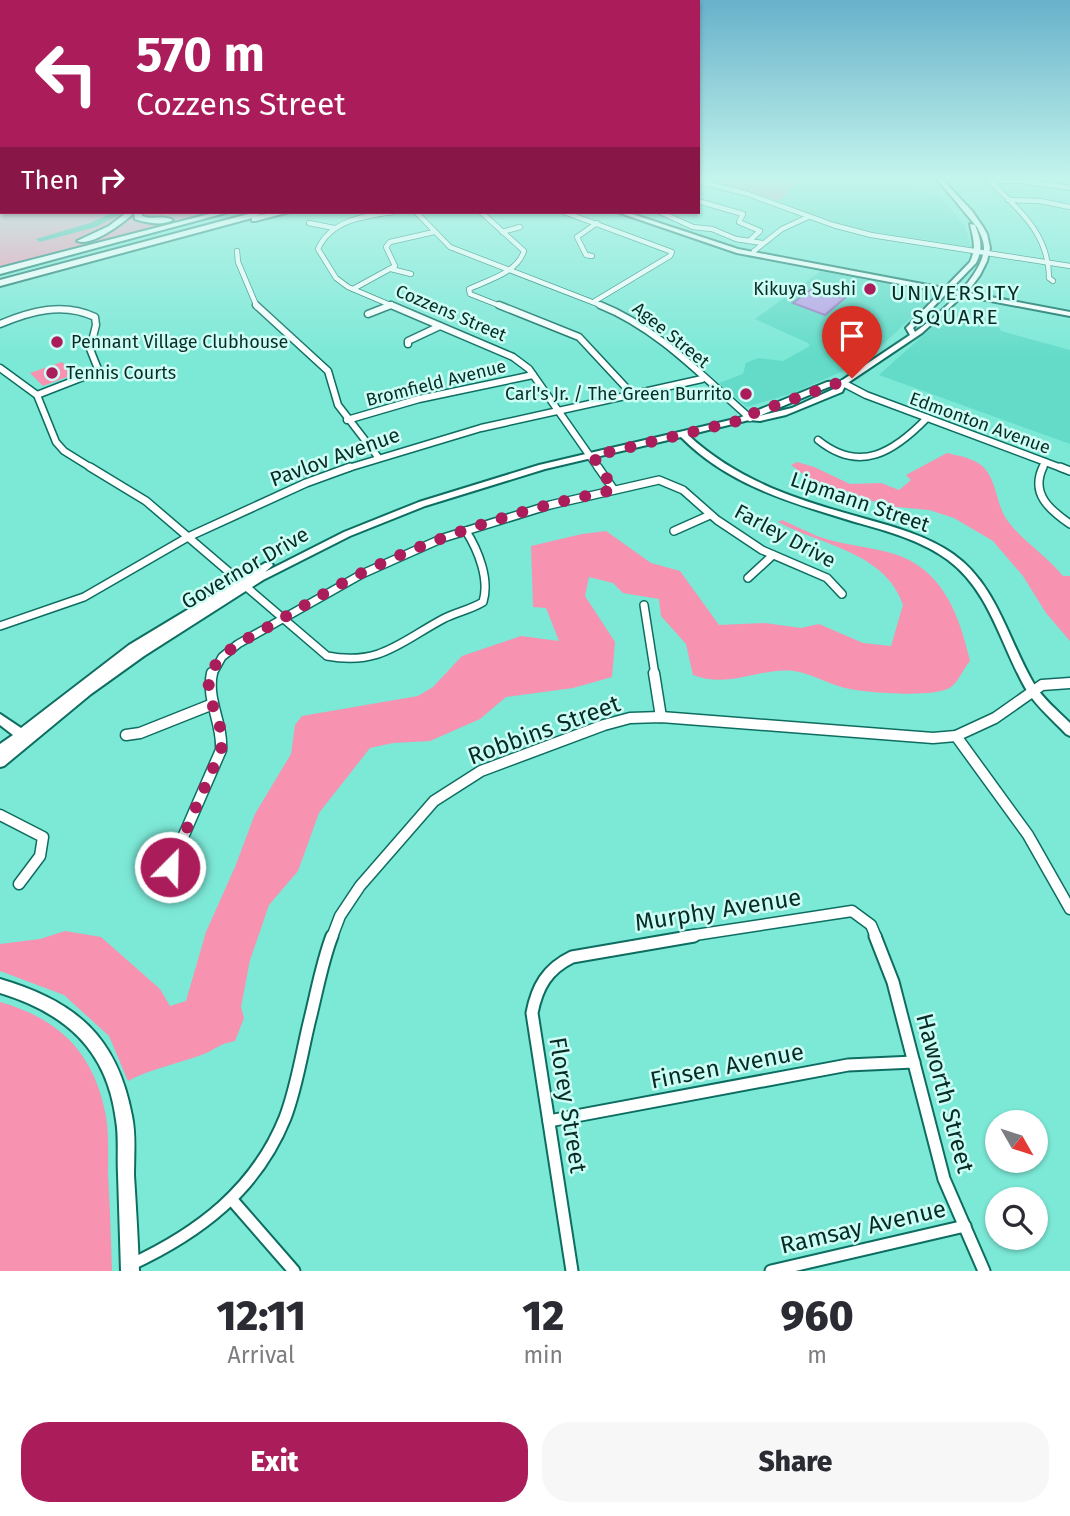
<!DOCTYPE html>
<html lang="en">
<head>
<meta charset="utf-8">
<style>
	:root { --surface:#fff; --page:#f7f7f7; --text:#2b2b33; --muted:#7c7c81; --accent:#ab1d5a }
	body { margin:0; font-family:"Fira Sans",sans-serif; background:var(--page); color:var(--text); height:100vh; display:flex; flex-direction:column; font-size:26px; white-space:nowrap }
	* { box-sizing:border-box; margin:0 }
	p { font-size:23px; color:var(--muted) }
	.icon { flex:none; width:38px; height:38px; fill:none; stroke:currentColor; stroke-width:2; stroke-linecap:round; stroke-linejoin:round }
	.map { position:relative; height:1271px; overflow:hidden }
	.side { display:flex; flex-direction:column; background:var(--surface); flex:1 }
	.side>* { flex:none }
	.banner { position:absolute; left:0px; top:0px; width:700px; height:214px; box-shadow:0 2px 5px #0004; background:#ab1d5a; color:#fff; overflow:hidden }
	.needle { width:46px; rotate:129deg }
	.fabs { position:absolute; left:985px; top:1110px; display:grid; gap:14px }
	.fabs a { display:grid; place-items:center; width:63px; height:63px; border-radius:50%; background:var(--surface); box-shadow:0 2px 5px #0004; font-size:35px }
	.pin { position:absolute; display:grid; place-items:center; width:60px; height:60px; color:#fff; margin:-72px -30px; border-radius:50% 50% 50% 0; rotate:-45deg; box-shadow:0 0 7px #0007 }
	.pin .icon { rotate:45deg }
	.me { position:absolute; width:77px; margin:-38px; rotate:23deg; stroke-linejoin:round; filter:drop-shadow(0 0 5px #0008) }
	.turn { display:flex; align-items:center; gap:24px; height:147px; padding:0 21px; font-size:32px }
	.turn .icon { width:91px; height:91px; stroke-width:2.5 }
	.turn b { display:block; font-size:49px; line-height:60px }
	.then { display:flex; align-items:center; height:66px; padding:0 21px; background:#0003; gap:14px; font-size:26px }
	.eta { display:flex; justify-content:space-evenly; align-items:center; height:119px; text-align:center }
	.eta b { font-size:42px; font-weight:800; line-height:49px }
	.action { display:flex; gap:14px; margin-top:auto; padding:14px 21px }
	.action a { flex:1; height:80px; border-radius:28px; background:var(--accent); color:#fff; font-size:28px; font-weight:800; line-height:80px; text-align:center }
	.action a+a { background:var(--page); color:var(--text) }
	.map>svg:first-child { display:block }
</style>
</head>
<body>
<div class="map">
<svg width="1070" height="1271" viewBox="0 0 1070 1271">
	<rect width="100%" height="100%" fill="#7ce8d6"/>
	<g fill="#63dbc8">
		<polygon points="810,179 884,181 939,195 965,226 971,247 855,229 818,218 780,201 796,183"/>
		<polygon points="821,271 934,293 934,296 875,352 845,370 796,392 747,407 719,383 743,374 746,363 753,360 759,358 783,361 810,346 808,343 755,319"/>
		<polygon points="949,312 998,326 1001,331 1070,350 1070,444 879,375"/>
	</g>
	<g fill="#f792b0">
		<polygon points="0,179 2,212 216,212 77,248 0,273"/>
		<polygon points="700,179 810,179 796,183 780,201"/>
		<polygon points="62,362 75,374 43,386 30,373"/>
		<path d="M947 453C960 456 978 459 986 470 996 483 997 503 1005 517 1020 540 1045 554 1063 576H1070V641L1046 613 1023 576 993 541 954 518 929 510 886 506 846 491 819 486 791 465 797 462 814 467 850 484 881 483 899 490 911 480 906 475Z"/>
		<path d="M782 520C794 525 805 531 817 536 841 545 867 546 891 553 942 567 959 614 970 661 963 669 959 681 951 687 935 698 871 693 850 689 831 686 814 674 794 671 761 667 730 689 693 675L686 644 661 616 659 599 623 593 613 583 589 577 585 596 615 642 612 677 573 688 506 697 480 719 430 741 393 743 370 748 319 813 298 871 269 905 250 960 241 1007 244 1018 235 1041C219 1044 216 1049 204 1054 178 1064 152 1068 128 1081L109 1036 64 995 0 971V944L40 939 65 931 101 937 160 989 170 1006 186 1001 206 932 235 867 255 814 291 754 295 725 302 716 418 696 433 687 462 656 521 636 559 641 546 608 533 607 531 546 582 534 606 531 651 563 680 571 719 625 765 623 801 628 819 624 863 643 891 646 903 605C886 552 820 545 778 522Z"/>
		<path d="M0 1002C60 1019 94 1053 106 1116 109 1135 108 1156 108 1175 110 1207 111 1239 112 1271H0Z"/>
	</g>
	<g fill="none" stroke-linecap="round" stroke-linejoin="round">
		<polygon fill="#48ad9e" fill-rule="evenodd" points="114,212 124,212 96,227 40,242 36,239 90,223"/>
	</g>
	<polygon fill="#bca0e7" stroke="#997ec3" stroke-width="2" points="813,288 824,292 845,298 825,315 793,303"/>
	<g fill="none" stroke-linecap="round" stroke-linejoin="round">
		<defs>
			<g id="street-far4">
				<path d="M988 179C1018 209 1049 233 1049 278L1053 281"/>
				<polyline points="698,181 748,194 833,225 871,235 1070,266"/>
				<polyline points="990,181 1022,181 1070,188"/>
				<polyline points="1008,200 1040,201 1070,207"/>
				<polyline points="698,201 743,214 739,222 760,231 749,241"/>
				<path d="M393 212C364 216 331 220 318 249L336 278 348 287 395 307"/>
				<polyline points="416,212 450,247 605,307"/>
				<path d="M481 212 524 251C517 273 488 280 469 289L470 294 503 307"/>
				<polyline points="564,212 672,252 670,256 595,301"/>
				<polyline points="660,212 693,227 712,229 736,239 762,243"/>
				<polyline points="309,223 334,228"/>
				<polyline points="502,232 520,227"/>
				<polyline points="237,251 238,262 257,307"/>
				<polyline points="754,251 782,229 808,217"/>
				<polyline points="592,256 586,255 577,237 597,223"/>
				<polyline points="391,269 411,274"/>
				<polyline points="353,289 395,266 386,247 390,242 434,232"/>
				<polyline points="386,307 392,305"/>
			</g>
			<g id="street-far3">
				<polyline points="256,305 328,371 338,405 378,457"/>
				<polyline points="391,305 513,357 529,369 599,469"/>
				<polyline points="499,305 579,337 632,394"/>
				<path d="M600 305C658 328 704 378 750 418"/>
				<polyline points="368,314 391,305"/>
				<path d="M0 324C31 311 63 302 95 317L96 325 90 349 98 369 96 372 37 395"/>
				<polyline points="408,344 408,341 440,326"/>
				<polyline points="0,368 37,395 56,442 64,451 93,469"/>
				<polyline points="843,383 866,395 1064,469"/>
				<polyline points="347,420 419,399 533,375"/>
				<path d="M818 440C860 474 894 452 927 418"/>
				<polyline points="345,469 481,428 702,379"/>
				<polyline points="1042,469 1045,462"/>
			</g>
			<g id="street-far2">
				<path d="M90 467 146 501 327 656C380 666 400 642 443 619 456 612 470 610 483 602 490 579 478 550 466 531"/>
				<polyline points="598,467 614,490"/>
				<path d="M1043 467C1030 494 1050 510 1070 524"/>
				<polyline points="1060,467 1070,471"/>
				<polyline points="674,531 710,515"/>
				<polyline points="748,578 773,555"/>
				<polyline points="644,605 655,675"/>
				<polyline points="0,626 84,597 188,537 306,483 350,467"/>
				<polyline points="212,675 222,657 238,644 362,574 443,538 550,505 659,480 683,490 717,520 762,550 827,578 842,594"/>
			</g>
			<g id="street-far1">
				<polyline points="654,673 661,717"/>
				<polyline points="126,735 140,733 213,704"/>
				<polyline points="956,736 1028,835 1070,909"/>
				<polyline points="0,815 43,837 40,856 19,884"/>
				<path d="M160 883 170 867 221 750C223 723 206 700 212 673"/>
				<polyline points="332,937 340,916 360,886 434,801 481,771 604,725 630,718 661,717 933,738 956,736 995,718 1042,685 1070,683"/>
				<polyline points="682,937 852,911 871,925 876,937"/>
			</g>
			<g id="street">
				<polyline points="875,936 893,982 944,1179 984,1271"/>
				<polyline points="549,1121 848,1065 914,1062"/>
				<polyline points="233,1201 294,1271"/>
				<path d="M130 1265C199 1233 256 1190 285 1118 297 1087 302 1051 310 1019 317 991 322 962 332 936"/>
				<path d="M572 1271 532 1013C537 987 547 969 572 957L694 936"/>
				<polyline points="771,1271 965,1226"/>
			</g>
			<g id="secondary">
				<path d="M937 179H942L972 211 983 227 987 234 990 248 987 261 980 275 969 290 922 333 846 384 842 392 786 415 760 421 749 420 688 435C738 481 795 499 859 517 891 526 926 535 953 554 997 585 1008 640 1034 684 1043 699 1058 711 1070 723V736L1066 734C1053 720 1037 707 1027 691 1001 647 991 592 948 560 921 540 887 531 855 522 792 503 728 485 681 437L545 469 425 506 350 536 263 580 144 656 91 694 4 766 0 767V744L13 735 0 725V714L21 728 129 645 265 563H271L273 565 265 572 344 532 419 502 539 465 739 418 827 382 841 381 910 335 906 328 907 327 970 262C977 247 973 238 970 224L975 225C981 239 983 249 976 263L913 328 915 332C936 318 984 275 984 248 984 240 980 233 977 227ZM831 386H838L836 388 792 408 759 416Z"/>
				<path d="M0 979C75 1001 117 1036 132 1116 136 1135 134 1155 134 1175 136 1207 138 1239 139 1271H121C120 1239 119 1206 118 1174 117 1156 119 1137 116 1120 107 1049 65 1013 0 993Z"/>
			</g>
			<g id="primary">
				<rect x="0" y="186" width="2" height="4"/>
				<polygon points="617,212 626,212 738,249 1070,312 1070,316 737,253"/>
			</g>
			<g id="highway">
				<path d="M127 212H142V216C152 220 164 215 173 220 162 226 147 223 135 219L134 213C123 223 92 247 77 241L109 226Z"/>
				<polygon points="217,212 229,212 0,274 0,268"/>
				<polygon points="256,212 268,212 256,216 277,212 290,212 255,221 252,221 252,218 0,286 0,280"/>
			</g>
		</defs>
		<use href="#street-far4" stroke="#0e6d61" stroke-width="6"/>
		<use href="#street-far3" stroke="#0e6d61" stroke-width="9"/>
		<use href="#street-far2" stroke="#0e6d61" stroke-width="10"/>
		<use href="#street-far1" stroke="#0e6d61" stroke-width="13"/>
		<use href="#street" stroke="#0e6d61" stroke-width="15"/>
		<use href="#secondary" stroke="#0e6d61" stroke-width="4"/>
		<use href="#primary" stroke="#0e6d61" stroke-width="4"/>
		<use href="#highway" stroke="#0e6d61" stroke-width="4"/>
		<use href="#street-far4" stroke="#fff" stroke-width="4.5"/>
		<use href="#street-far3" stroke="#fff" stroke-width="6"/>
		<use href="#street-far2" stroke="#fff" stroke-width="7"/>
		<use href="#street-far1" stroke="#fff" stroke-width="10"/>
		<use href="#street" stroke="#fff" stroke-width="11"/>
		<use href="#secondary" fill="#fff" fill-rule="evenodd"/>
		<use href="#primary" fill="#fff" fill-rule="evenodd"/>
		<use href="#highway" fill="#fff" fill-rule="evenodd"/>
	</g>
	<linearGradient id="sky" x2="0" y2="1"><stop stop-color="#68b1ca"/><stop offset="0.5" stop-color="#c4f5ed"/><stop offset="1" stop-color="#c4f5ed" stop-opacity="0"/></linearGradient>
	<rect width="1070" height="357" fill="url(#sky)"/>
	<g fill="none" stroke-linecap="round" stroke-linejoin="round">
		<path stroke="#ab1d5a" stroke-width="12" stroke-dasharray="0 21.6" d="M170 867 221 750C227 721 201 699 211 673 221 649 253 636 273 624 307 604 340 583 376 566 450 531 534 506 614 490L593 456 750 418 754 413 852 378"/>
	</g>
	<g fill="#ab1d5a" stroke="#cdfef5" stroke-width="2.5">
		<circle cx="870" cy="289" r="7"/>
		<circle cx="57" cy="342" r="7"/>
		<circle cx="52" cy="373" r="7"/>
		<circle cx="746" cy="394" r="7"/>
	</g>
	<g text-anchor="middle" stroke-width="5" stroke-linejoin="round" paint-order="stroke">
		<g font-size="18" fill="#072c26" stroke="#cdfef5" text-anchor="end">
			<text x="856" y="295">Kikuya Sushi</text>
			<text x="71" y="348" text-anchor="start">Pennant Village Clubhouse</text>
			<text x="66" y="379" text-anchor="start">Tennis Courts</text>
			<text x="732" y="400">Carl's Jr. / The Green Burrito</text>
		</g>
		<g font-size="18" fill="#072c26" stroke="#cdfef5">
			<text transform="translate(451 313) rotate(23)" y="6">Cozzens Street</text>
			<text transform="translate(671 335) rotate(39)" y="6">Agee Street</text>
			<text transform="translate(436 383) rotate(-14)" y="6">Bromfield Avenue</text>
			<text transform="translate(980 423) rotate(20)" y="6">Edmonton Avenue</text>
		</g>
		<g font-size="21" letter-spacing="2" fill="#072c26" stroke="#cdfef5">
			<text x="956" y="300">UNIVERSITY<tspan x="956" dy="24">SQUARE</tspan></text>
		</g>
		<g font-size="21" fill="#072c26" stroke="#cdfef5">
			<text transform="translate(335 457) rotate(-20)" y="7">Pavlov Avenue</text>
			<text transform="translate(860 502) rotate(19)" y="7">Lipmann Street</text>
			<text transform="translate(785 536) rotate(28)" y="7">Farley Drive</text>
			<text transform="translate(245 568) rotate(-30)" y="7">Governor Drive</text>
		</g>
		<g font-size="24" fill="#072c26" stroke="#cdfef5">
			<text transform="translate(544 730) rotate(-20)" y="8">Robbins Street</text>
			<text transform="translate(718 910) rotate(-9)" y="8">Murphy Avenue</text>
			<text transform="translate(727 1066) rotate(-11)" y="8">Finsen Avenue</text>
			<text transform="translate(945 1093) rotate(75)" y="8">Haworth Street</text>
			<text transform="translate(568 1105) rotate(81)" y="8">Florey Street</text>
			<text transform="translate(863 1227) rotate(-13)" y="8">Ramsay Avenue</text>
		</g>
	</g>
</svg>
<div class="fabs">
<a><svg class="needle" viewBox="-14 -14 28 28"><path d="M0-13l5 13h-10z" fill="#e53935"/><path d="M0 13l5-13h-10z" fill="#7c7c81"/></svg></a>
<a><svg class="icon" aria-label="search" viewBox="0 0 24 24"><circle cx="10" cy="10" r="6"/><path d="M15 15l6 6"/></svg></a>
</div>
<div class="pin" style="left:852px;top:378px;background:#d93025"><svg class="icon" aria-label="arrive" viewBox="0 0 24 24"><path d="M6 21V4h12l-3 4 3 4H6"/></svg></div>
<svg class="me" style="left:170px;top:867px" viewBox="-20 -20 40 40"><circle r="17" fill="#ab1d5a" stroke="#fff" stroke-width="3"/><path d="M0-11L8 9 0 5-8 9z" fill="#fff"/></svg>
<div class="banner">
<div class="turn"><svg class="icon" aria-label="left" viewBox="0 0 24 24"><path d="M17 20v-9H6M10 6l-5 5 5 5"/></svg><div><b>570 m</b>Cozzens Street</div></div>
<div class="then">Then<svg class="icon" aria-label="right" viewBox="0 0 24 24"><path d="M7 20v-9h11M14 6l5 5-5 5"/></svg></div>
</div>
</div>
<section class="side">
<div class="eta">
<div><b>12:11</b><p>Arrival</p></div>
<div><b>12</b><p>min</p></div>
<div><b>960</b><p>m</p></div>
</div>
<div class="action"><a>Exit</a><a>Share</a></div>
</section>
</body>
</html>
